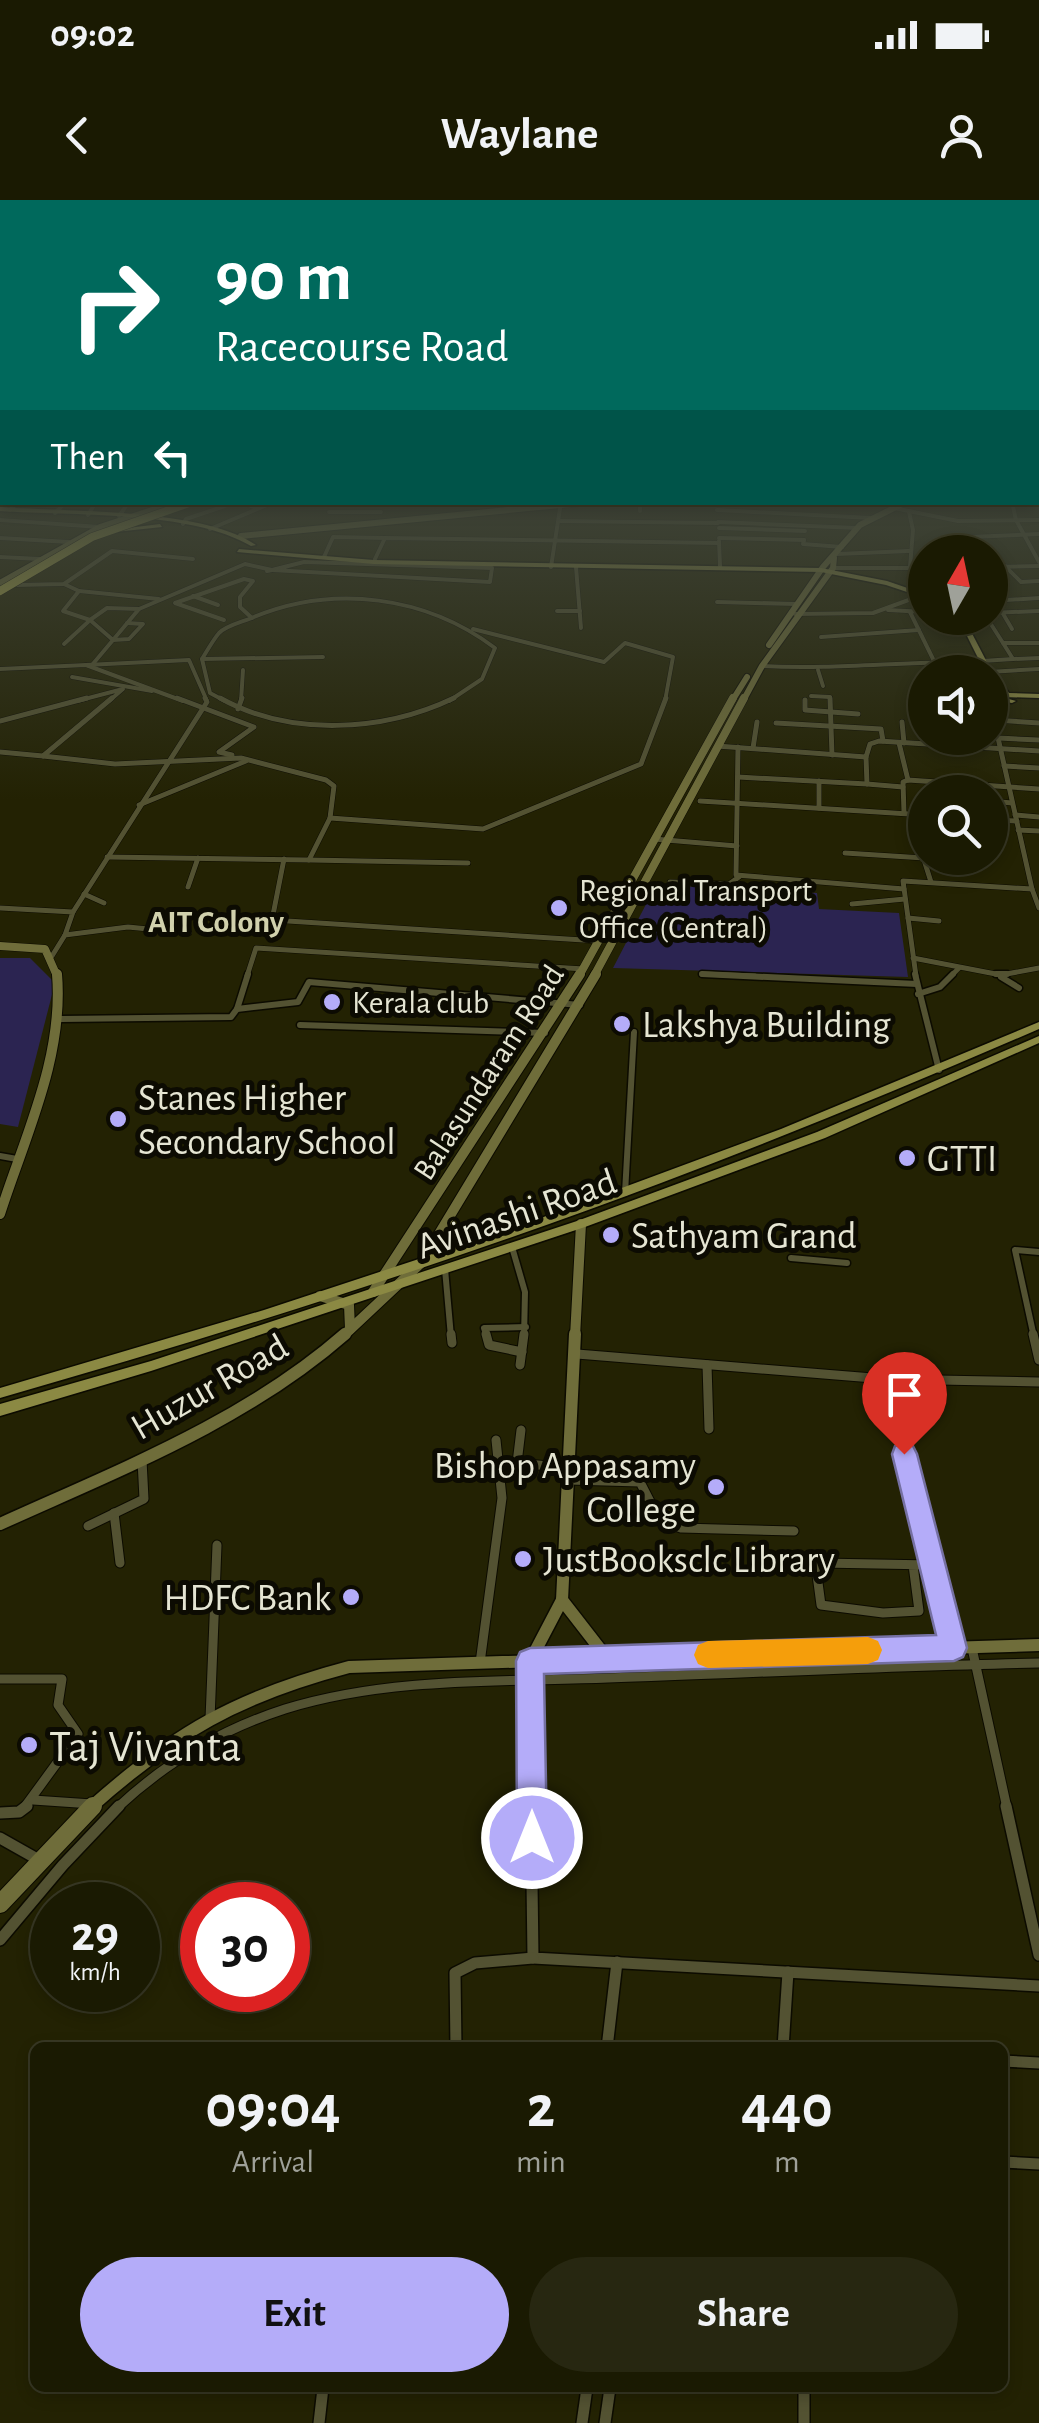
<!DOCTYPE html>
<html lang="en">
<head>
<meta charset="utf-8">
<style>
	:root { --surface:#1a1a02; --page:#272711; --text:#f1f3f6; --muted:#9fa199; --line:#383824; --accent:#b4acf9 }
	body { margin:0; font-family:"Alegreya Sans",sans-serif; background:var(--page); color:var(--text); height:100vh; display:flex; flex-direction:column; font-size:38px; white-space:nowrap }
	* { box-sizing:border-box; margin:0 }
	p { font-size:32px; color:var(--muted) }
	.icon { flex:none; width:55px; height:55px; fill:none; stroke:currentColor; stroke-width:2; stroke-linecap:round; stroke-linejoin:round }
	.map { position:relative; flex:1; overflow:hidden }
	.details { position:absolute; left:30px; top:1842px; width:978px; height:350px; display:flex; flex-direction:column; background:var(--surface); border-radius:15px; box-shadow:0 5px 15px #0003,0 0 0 2px var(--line) }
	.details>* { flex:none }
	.hud { position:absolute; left:0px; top:0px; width:1040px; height:305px; box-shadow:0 5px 15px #0003,0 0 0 2px var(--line); background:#00695c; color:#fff; overflow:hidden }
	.needle { width:65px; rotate:9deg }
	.buttons { position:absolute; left:908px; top:335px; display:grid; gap:20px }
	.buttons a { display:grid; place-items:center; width:100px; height:100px; border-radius:50%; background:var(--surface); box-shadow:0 5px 15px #0003,0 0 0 2px var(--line); font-size:50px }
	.speed { position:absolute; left:30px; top:1682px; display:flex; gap:20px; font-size:50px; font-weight:700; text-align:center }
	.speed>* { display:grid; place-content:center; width:130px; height:130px; border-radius:50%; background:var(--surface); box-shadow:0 5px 15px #0003,0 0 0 2px var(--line); line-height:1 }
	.speed small { font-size:25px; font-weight:400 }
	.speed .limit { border:15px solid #d22; background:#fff; color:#111 }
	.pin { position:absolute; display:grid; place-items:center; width:85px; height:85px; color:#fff; margin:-102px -42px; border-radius:50% 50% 50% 0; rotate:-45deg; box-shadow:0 0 10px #0007 }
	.pin .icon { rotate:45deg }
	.me { position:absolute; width:110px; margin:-55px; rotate:0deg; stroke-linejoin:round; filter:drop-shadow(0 0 8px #0008) }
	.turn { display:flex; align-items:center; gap:35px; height:210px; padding:0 50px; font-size:45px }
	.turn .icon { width:130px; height:130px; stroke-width:2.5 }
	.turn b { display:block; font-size:70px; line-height:85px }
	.then { display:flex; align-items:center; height:95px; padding:0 50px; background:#0003; gap:20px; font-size:38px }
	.eta { display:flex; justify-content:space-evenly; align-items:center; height:170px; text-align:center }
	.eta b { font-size:60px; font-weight:700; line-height:70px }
	.cta { display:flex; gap:20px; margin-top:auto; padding:20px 50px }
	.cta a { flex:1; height:115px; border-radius:60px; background:var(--accent); color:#111; font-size:40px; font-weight:700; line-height:115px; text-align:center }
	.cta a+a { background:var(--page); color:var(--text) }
	.status { display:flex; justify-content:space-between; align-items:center; height:70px; padding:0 50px; background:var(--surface); direction:ltr }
	.status svg { height:28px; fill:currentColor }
	header { display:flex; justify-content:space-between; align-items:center; height:130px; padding:0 50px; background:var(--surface); font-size:45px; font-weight:700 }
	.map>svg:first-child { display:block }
</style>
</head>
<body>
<div class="status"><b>09:02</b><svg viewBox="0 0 49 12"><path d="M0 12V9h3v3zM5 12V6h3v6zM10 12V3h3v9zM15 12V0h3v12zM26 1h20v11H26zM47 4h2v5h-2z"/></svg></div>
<header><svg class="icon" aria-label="back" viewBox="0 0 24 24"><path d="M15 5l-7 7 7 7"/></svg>Waylane<svg class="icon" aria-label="person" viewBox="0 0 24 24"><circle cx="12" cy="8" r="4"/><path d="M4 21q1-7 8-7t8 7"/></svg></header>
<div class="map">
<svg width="1039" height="2223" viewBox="0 0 1039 2223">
	<rect width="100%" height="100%" fill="#232203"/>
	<g fill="#2b2451">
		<polygon points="656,685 817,693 819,709 899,713 908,777 613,768"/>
		<polygon points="0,758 30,758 55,783 18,927 0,924"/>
	</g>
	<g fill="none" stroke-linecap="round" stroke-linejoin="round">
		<defs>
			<g id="street-far4">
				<polyline points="240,302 256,308"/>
				<polyline points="640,302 640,311"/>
				<polyline points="887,302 902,304"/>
				<polyline points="1012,302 1016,320 1039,362"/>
				<polyline points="894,308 958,321 1039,320"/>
				<polyline points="10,310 18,302"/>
				<polyline points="717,310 871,318"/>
				<polyline points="329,312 381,312"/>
				<polyline points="909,312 913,330 910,367"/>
				<polyline points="55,313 66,302"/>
				<polyline points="88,315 96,302"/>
				<polyline points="119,316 129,302"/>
				<polyline points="0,320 100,327"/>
				<polyline points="559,321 718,323"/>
				<polyline points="718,322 858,328"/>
				<polyline points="183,324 186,319 225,306"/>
				<polyline points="719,328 805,331"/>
				<polyline points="210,329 274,302"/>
				<polyline points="969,337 1039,334"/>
				<polyline points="0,338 69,342"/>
				<polyline points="719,338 804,340"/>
				<polyline points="804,340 803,344 842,347"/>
				<polyline points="719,341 720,366"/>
				<polyline points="837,354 909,351"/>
				<polyline points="0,357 40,359"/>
				<polyline points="324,357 333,337 385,338"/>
				<polyline points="375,359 385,338 719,343"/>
				<polygon points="304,362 492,368 490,382 272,370"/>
				<polyline points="1005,366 1021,382 1039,381"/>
				<polyline points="551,367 561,302"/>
				<polyline points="576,367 581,428"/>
				<polyline points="990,367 1039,366"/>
				<polyline points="833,368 925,368"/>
				<polyline points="267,371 272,370"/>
				<polyline points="64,384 79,391 63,411 90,420"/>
				<polyline points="16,385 64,384 112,351 193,359"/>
				<polyline points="79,391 159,399"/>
				<polyline points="193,396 218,405"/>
				<polyline points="990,401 1039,398"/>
				<polyline points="717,402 797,404"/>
				<polygon points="107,408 139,409 113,440 90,420"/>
				<polyline points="139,409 245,364 272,370"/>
				<polyline points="888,410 925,412"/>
				<polyline points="557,411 580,411"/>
				<polyline points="910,412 934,461"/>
				<polyline points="1002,412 1012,429"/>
				<polyline points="990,413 1039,411"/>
				<polyline points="795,414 873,413 925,394"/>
				<polyline points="987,418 1003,443"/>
				<polyline points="224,420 175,403 244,379 253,381 240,397 240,407 252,418"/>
				<polyline points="473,429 604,462 625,443 673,457 665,501"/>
				<polyline points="821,437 919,430"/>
				<polyline points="113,440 129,439 143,424 127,423"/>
				<polyline points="64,444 88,422"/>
				<polyline points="202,459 323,457"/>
				<polyline points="1013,459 1039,458"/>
				<polyline points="982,461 1013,459 1003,443 1039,443"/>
				<polyline points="86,465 189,460 207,501"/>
				<polyline points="92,465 113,440"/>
				<path d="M762 466C835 470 904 461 977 462"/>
				<polyline points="0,469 86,465 183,501"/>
				<polyline points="818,470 823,486"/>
				<polyline points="988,472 1039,469"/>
				<polyline points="72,477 152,491"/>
				<polyline points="811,496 830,497 830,501"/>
				<polyline points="77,501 123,489 109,501"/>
				<path d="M225 501 210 493 202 459C207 451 213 440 219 433 227 425 243 422 254 417 334 384 426 396 495 448L482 479 449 501"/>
				<polyline points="241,501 243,470"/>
			</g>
			<g id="street-far3">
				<polyline points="177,498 254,527 219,552 232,555"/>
				<path d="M220 498C290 537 383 532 454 498"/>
				<polyline points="830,498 832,555"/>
				<polyline points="805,500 805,510 858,514"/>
				<polyline points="238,509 242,498"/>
				<polyline points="994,520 1039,523"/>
				<polyline points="0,521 87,498"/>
				<polyline points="902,522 904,543"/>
				<polyline points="776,523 881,529 883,541"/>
				<polyline points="998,538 1039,540"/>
				<polyline points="899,543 908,580"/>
				<polyline points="717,546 866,557 870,544 879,541 1039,551"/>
				<polyline points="738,547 736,675 904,689"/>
				<polyline points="753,548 757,522"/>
				<polyline points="0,552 43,556 112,498"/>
				<polyline points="43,556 115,564 241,558 326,580 334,586 330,618 309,660 107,657"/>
				<polyline points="866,557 867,584 903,587"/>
				<polyline points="1004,566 1039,568"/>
				<polyline points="738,577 867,584"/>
				<polyline points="819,581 819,608"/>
				<polyline points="700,601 925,615"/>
				<polyline points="990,601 1012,603"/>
				<polyline points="139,605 246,561"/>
				<polyline points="904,613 903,582 908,580 1039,589"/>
				<polyline points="1015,615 1039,617"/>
				<polyline points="330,618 483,629 641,564 666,498"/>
				<polyline points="990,620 1017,621"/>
				<polyline points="1018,630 1039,631"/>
				<polyline points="925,633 918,641 931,682"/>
				<polyline points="654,639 737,646"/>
				<polyline points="845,653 924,658"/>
				<polyline points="284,659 272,720 599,741"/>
				<polyline points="309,660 468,663"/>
				<polyline points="670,682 729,684 739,677"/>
				<polyline points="188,687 198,658"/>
				<polyline points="1032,689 1039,708"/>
				<polyline points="84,694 104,703"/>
				<polyline points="852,704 905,699"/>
				<polyline points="0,708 73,712 65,735"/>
				<polyline points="73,712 207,502 205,498"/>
				<polyline points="908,718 939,721"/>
				<polyline points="52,756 65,735 128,727 189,733"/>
				<polyline points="913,758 1001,775 1039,768"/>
				<polyline points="702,774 755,776"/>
				<polyline points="247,776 256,748 584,769"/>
				<polyline points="916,776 903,681 1032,689 994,520 996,498"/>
				<polyline points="951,776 959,768"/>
			</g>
			<g id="street-far2">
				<polyline points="702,774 917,784"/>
				<polyline points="915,774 939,870"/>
				<polyline points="996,774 1007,774"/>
				<polyline points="1001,777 1019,788"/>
				<polyline points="918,794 940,787 953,774"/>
				<polyline points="237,809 248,774"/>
				<polyline points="61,819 231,817 237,809 298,802 309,782 580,805"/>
				<polyline points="300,825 545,833"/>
				<polyline points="0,956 17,959"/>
				<polyline points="625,993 634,832"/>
				<polyline points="512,1047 525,1092 524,1137"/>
				<polyline points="791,1058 847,1063"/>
				<polyline points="445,1069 451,1137"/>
				<polyline points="487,1137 484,1128 526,1127"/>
				<polyline points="1034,1137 1015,1050 1039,1052"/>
			</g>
			<g id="street-far1">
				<polyline points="451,1134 452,1143"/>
				<polyline points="486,1134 489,1145 522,1152"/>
				<polyline points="1033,1134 1039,1160"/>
				<polyline points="577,1154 885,1179 1039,1182"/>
				<polyline points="520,1165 524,1134"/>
				<polyline points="707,1165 709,1229"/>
				<polyline points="885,1179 954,1448"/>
				<polyline points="521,1230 517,1263 569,1268"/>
				<polyline points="569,1280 640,1282 660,1321 681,1328 794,1331"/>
				<polyline points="114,1313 120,1363"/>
				<polyline points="88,1326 144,1299 142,1260"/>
				<polyline points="913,1365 919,1411 883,1413 821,1405 817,1375 820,1363 933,1365"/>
				<polyline points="972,1448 1007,1608"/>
				<polyline points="530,1461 531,1608"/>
				<polyline points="480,1463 502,1298 496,1240"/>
				<polyline points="0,1479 62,1479 58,1505 78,1534 24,1608"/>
				<polyline points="210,1519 217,1345"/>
				<polyline points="33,1600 92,1604"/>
				<path d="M117 1608C166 1562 220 1530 285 1509 388 1477 501 1482 608 1478 752 1473 895 1466 1039 1463"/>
			</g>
			<g id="street">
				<polyline points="531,1606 533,1758 1039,1786"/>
				<polyline points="1006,1606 1039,1755"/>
				<polyline points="0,1613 19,1612 27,1606"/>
				<polyline points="0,1638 39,1660"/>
				<polyline points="0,1740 63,1665 119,1606"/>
				<polyline points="456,1848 455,1773 475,1763 533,1758"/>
				<polyline points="607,1848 617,1762"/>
				<polyline points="783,1848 788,1772"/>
				<polyline points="1002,1861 1039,1863"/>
				<polyline points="1002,1962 1039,1964"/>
				<polyline points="804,2188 804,2223"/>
				<polyline points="319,2223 323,2188"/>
				<polyline points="582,2223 587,2188"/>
				<polyline points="605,2223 610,2188"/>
			</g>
			<g id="secondary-far4">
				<polyline points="241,336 591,302"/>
				<polyline points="0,383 100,327 177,302"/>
				<polyline points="769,445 823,367 860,325 906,302"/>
				<polyline points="732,501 747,477"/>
				<polyline points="743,501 762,466 833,368 834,358"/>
			</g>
			<g id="secondary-far3">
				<polyline points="0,746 45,749 57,776"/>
				<polyline points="579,776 733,498"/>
				<polyline points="594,776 744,498"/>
			</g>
			<g id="secondary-far2">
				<path d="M0 1014C25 936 64 857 57 774"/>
				<polyline points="373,1092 580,774"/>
				<polyline points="320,1096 349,1105 350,1129"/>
				<polyline points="342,1137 422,1062 596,774"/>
				<polyline points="575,1137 581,1024"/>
			</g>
			<g id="secondary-far1">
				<polyline points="575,1134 562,1400 607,1458"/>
				<path d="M0 1324C119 1270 246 1221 345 1134"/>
				<polyline points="530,1461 562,1400"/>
				<path d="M90 1608C175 1532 239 1496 349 1467L1039 1445"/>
			</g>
			<polyline id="secondary" points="0,1704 93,1606"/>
			<g id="primary">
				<path d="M0 307C67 312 203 308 256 345L251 346C190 310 72 316 0 311Z"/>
				<polygon points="160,324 162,327 115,332 112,330"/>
				<polygon points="239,349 374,360 821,368 887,381 925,394 925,398 886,385 821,372 374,364 237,352"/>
				<polygon points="958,418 964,418 992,472 1009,493 1039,494 1039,498 1004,497 990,479 990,472 985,472"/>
				<polygon points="990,489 998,496 1016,501 1012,503 993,500 990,496"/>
				<path d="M1039 822V829C914 883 789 935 661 983 444 1065 223 1134 0 1198V1188L264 1110 522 1025 781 929Z"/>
				<polygon points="1039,836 1039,843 825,938 585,1027 151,1171 0,1216 0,1204 151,1161 577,1021 817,932"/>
			</g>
		</defs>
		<use href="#street-far4" stroke="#0c0b00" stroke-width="5"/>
		<use href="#street-far3" stroke="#0c0b00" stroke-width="6"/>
		<use href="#street-far2" stroke="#0c0b00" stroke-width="9"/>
		<use href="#street-far1" stroke="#0c0b00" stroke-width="11"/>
		<use href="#street" stroke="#0c0b00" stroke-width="14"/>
		<use href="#secondary-far4" stroke="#0c0b00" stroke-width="8"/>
		<use href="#secondary-far3" stroke="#0c0b00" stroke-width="9"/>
		<use href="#secondary-far2" stroke="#0c0b00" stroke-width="12"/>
		<use href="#secondary-far1" stroke="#0c0b00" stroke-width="15"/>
		<use href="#secondary" stroke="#0c0b00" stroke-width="20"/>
		<use href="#primary" stroke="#0c0b00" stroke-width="3"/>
		<use href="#street-far4" stroke="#535232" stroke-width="4"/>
		<use href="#street-far3" stroke="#535232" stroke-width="5"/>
		<use href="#street-far2" stroke="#535232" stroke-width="6"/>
		<use href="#street-far1" stroke="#535232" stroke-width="9"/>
		<use href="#street" stroke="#535232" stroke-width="11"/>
		<use href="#secondary-far4" stroke="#6f6d3a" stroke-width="6"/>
		<use href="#secondary-far3" stroke="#6f6d3a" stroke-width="8"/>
		<use href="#secondary-far2" stroke="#6f6d3a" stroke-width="10"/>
		<use href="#secondary-far1" stroke="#6f6d3a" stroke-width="12"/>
		<use href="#secondary" stroke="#6f6d3a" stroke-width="18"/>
		<use href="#primary" fill="#8b8943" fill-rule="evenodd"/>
		<defs>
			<polyline id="highway-bridge" points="0,391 92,337 192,302"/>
		</defs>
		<use href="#highway-bridge" stroke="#0c0b00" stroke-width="9" stroke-linecap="butt"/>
		<use href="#highway-bridge" stroke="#b0ad4e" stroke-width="8"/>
	</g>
	<linearGradient id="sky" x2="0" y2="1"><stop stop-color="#131302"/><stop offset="0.48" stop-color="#3f4439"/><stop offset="1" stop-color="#3f4439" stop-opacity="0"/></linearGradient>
	<rect width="1039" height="600" fill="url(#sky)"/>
	<polygon fill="#b4acf9" stroke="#7570a2" stroke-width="2.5" points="904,1243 913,1246 917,1254 967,1448 963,1457 954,1461 544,1474 547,1638 543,1649 532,1654 521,1649 517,1638 516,1461 520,1452 530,1448 936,1435 892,1254 895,1246"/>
	<polygon fill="#f59e0b" points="868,1437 878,1441 882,1450 878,1460 868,1464 708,1468 698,1464 694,1455 698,1445 708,1441"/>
	<g fill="#b4acf9" stroke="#0c0b02" stroke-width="4">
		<circle cx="559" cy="708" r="10"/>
		<circle cx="332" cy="802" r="10"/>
		<circle cx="622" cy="824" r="10"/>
		<circle cx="118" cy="919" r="10"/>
		<circle cx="907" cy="958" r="10"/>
		<circle cx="611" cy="1035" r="10"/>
		<circle cx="716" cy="1287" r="10"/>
		<circle cx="523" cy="1359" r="10"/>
		<circle cx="351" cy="1397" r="10"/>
		<circle cx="29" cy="1545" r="10"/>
	</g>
	<g text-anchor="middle" stroke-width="10" stroke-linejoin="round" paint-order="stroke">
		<g font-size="32" fill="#e5e5d3" stroke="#0c0b02" text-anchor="start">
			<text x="579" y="701">Regional Transport<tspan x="579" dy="37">Office (Central)</tspan></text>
			<text x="352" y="813">Kerala club</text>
		</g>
		<g font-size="32" font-weight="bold" fill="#d1d1ad" stroke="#0c0b02">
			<text x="216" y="732">AIT Colony</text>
		</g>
		<g font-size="32" fill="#e5e5d3" stroke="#0c0b02">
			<text transform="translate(488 872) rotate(-57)" y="11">Balasundaram Road</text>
		</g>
		<g font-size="38" fill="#e5e5d3" stroke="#0c0b02" text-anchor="start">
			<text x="642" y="837">Lakshya Building</text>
			<text x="138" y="910">Stanes Higher<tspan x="138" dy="44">Secondary School</tspan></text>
			<text x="927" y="971">GTTI</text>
			<text x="631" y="1048">Sathyam Grand</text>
			<text x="696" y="1278" text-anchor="end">Bishop Appasamy<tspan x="696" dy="44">College</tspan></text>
			<text x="543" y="1372">JustBooksclc Library</text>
			<text x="331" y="1410" text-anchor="end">HDFC Bank</text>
		</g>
		<g font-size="38" fill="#e5e5d3" stroke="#0c0b02">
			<text transform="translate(516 1013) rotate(-19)" y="13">Avinashi Road</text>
			<text transform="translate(209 1186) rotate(-30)" y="13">Huzur Road</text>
		</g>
		<g font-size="45" fill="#e5e5d3" stroke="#0c0b02" text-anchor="start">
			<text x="49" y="1561">Taj Vivanta</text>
		</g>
	</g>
</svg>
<div class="buttons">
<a><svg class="needle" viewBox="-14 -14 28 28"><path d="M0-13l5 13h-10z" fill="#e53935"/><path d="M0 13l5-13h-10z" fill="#9fa199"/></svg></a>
<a><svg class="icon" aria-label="sound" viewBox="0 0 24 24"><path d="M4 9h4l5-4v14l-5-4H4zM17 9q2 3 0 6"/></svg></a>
<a><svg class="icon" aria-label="search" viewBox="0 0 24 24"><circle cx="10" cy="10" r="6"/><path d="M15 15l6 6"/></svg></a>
</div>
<div class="speed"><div>29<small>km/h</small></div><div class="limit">30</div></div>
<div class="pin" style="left:904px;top:1254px;background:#d93025"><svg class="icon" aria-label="arrive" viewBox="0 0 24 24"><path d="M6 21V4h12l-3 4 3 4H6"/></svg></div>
<svg class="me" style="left:532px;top:1638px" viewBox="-20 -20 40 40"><circle r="17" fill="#b4acf9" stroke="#fff" stroke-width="3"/><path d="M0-11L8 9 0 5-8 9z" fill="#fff"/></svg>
<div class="hud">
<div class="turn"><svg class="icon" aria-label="right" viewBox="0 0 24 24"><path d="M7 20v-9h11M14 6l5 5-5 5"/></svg><div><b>90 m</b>Racecourse Road</div></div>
<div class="then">Then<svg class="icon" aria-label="left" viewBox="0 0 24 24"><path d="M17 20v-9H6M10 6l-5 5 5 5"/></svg></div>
</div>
<section class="details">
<div class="eta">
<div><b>09:04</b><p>Arrival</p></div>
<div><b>2</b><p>min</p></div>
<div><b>440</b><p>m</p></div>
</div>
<div class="cta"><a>Exit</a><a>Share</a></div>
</section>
</div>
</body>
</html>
